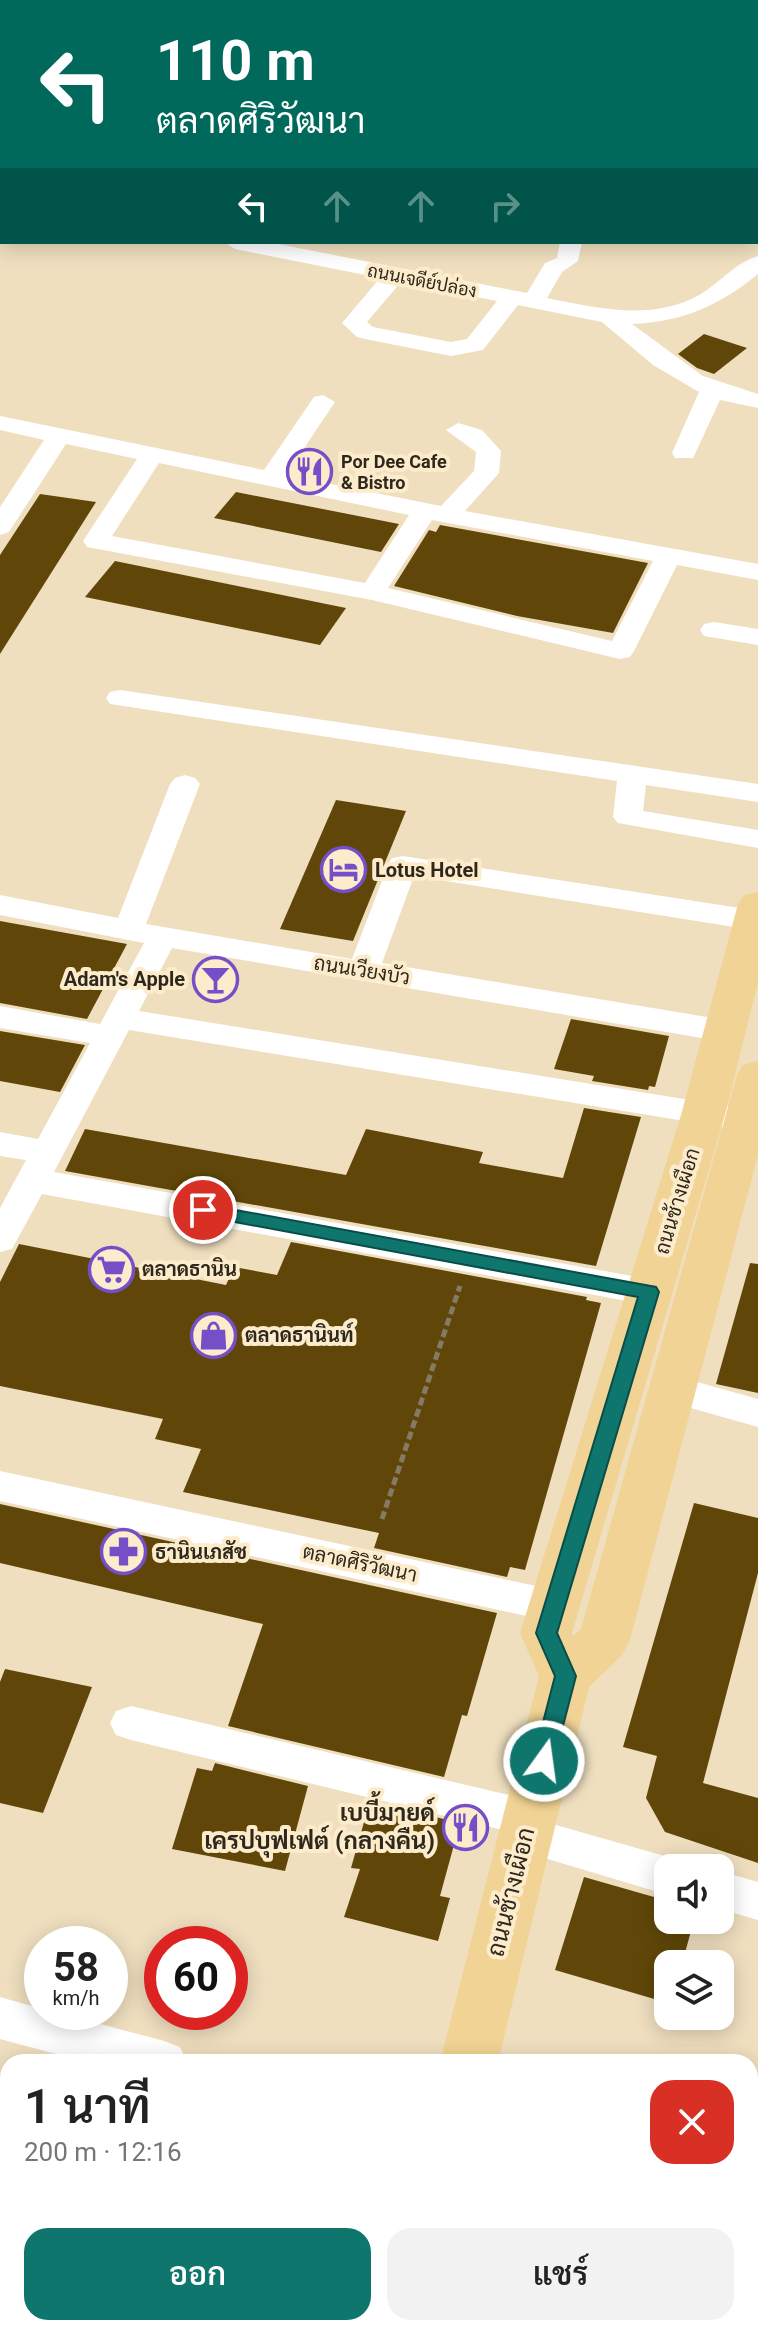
<!DOCTYPE html>
<html lang="th">
<head>
<meta charset="utf-8">
<style>
	:root { --surface:#fff; --page:#f2f2f2; --text:#222; --muted:#767676; --accent:#0f766e }
	body { margin:0; font-family:Roboto,Sarabun,sans-serif; background:var(--page); color:var(--text); height:100vh; display:flex; flex-direction:column; font-size:30px; white-space:nowrap }
	* { box-sizing:border-box; margin:0 }
	p { font-size:26px; color:var(--muted) }
	.icon { flex:none; width:44px; height:44px; fill:none; stroke:currentColor; stroke-width:2; stroke-linecap:round; stroke-linejoin:round }
	.map { position:relative; flex:1; overflow:hidden }
	.details { position:absolute; left:0px; top:2054px; width:758px; height:282px; display:flex; flex-direction:column; background:var(--surface); border-radius:24px 24px 0 0; box-shadow:0 4px 20px #0003 }
	.details>* { flex:none }
	.banner { position:absolute; left:0px; top:0px; width:758px; height:244px; box-shadow:0 4px 20px #0003; background:#00695c; color:#fff; overflow:hidden }
	.fabs { position:absolute; left:654px; top:1854px; display:grid; gap:16px }
	.fabs a { display:grid; place-items:center; width:80px; height:80px; border-radius:16px; background:var(--surface); box-shadow:0 4px 20px #0003; font-size:40px }
	.speed { position:absolute; left:24px; top:1926px; display:flex; gap:16px; font-size:40px; font-weight:700; text-align:center }
	.speed>* { display:grid; place-content:center; width:104px; height:104px; border-radius:50%; background:var(--surface); box-shadow:0 4px 20px #0003; line-height:1 }
	.speed small { font-size:20px; font-weight:400 }
	.speed .limit { border:12px solid #d22; background:#fff; color:#111 }
	.pin { position:absolute; display:grid; place-items:center; width:68px; height:68px; color:#fff; margin:-34px; border:4px solid #fff; border-radius:50%; box-shadow:0 2px 8px #0007 }
	.me { position:absolute; width:88px; margin:-44px; rotate:14deg; stroke-linejoin:round; filter:drop-shadow(0 0 6px #0008) }
	.turn { display:flex; align-items:center; gap:28px; height:168px; padding:0 24px; font-size:36px }
	.turn .icon { width:104px; height:104px; stroke-width:2.5 }
	.turn b { display:block; font-size:56px; line-height:68px }
	.lanes { display:flex; align-items:center; height:76px; padding:0 24px; background:#0003; justify-content:center; gap:40px; direction:ltr }
	.lanes .off { opacity:.35 }
	.round { display:grid; place-items:center; flex:none; width:84px; height:84px; border-radius:24px; background:var(--page) }
	.summary { display:flex; align-items:center; justify-content:space-between; height:136px; padding:0 24px }
	h1 { font-size:48px; font-weight:600; line-height:60px }
	.button { display:flex; gap:16px; margin-top:auto; padding:16px 24px }
	.button a { flex:1; height:92px; border-radius:24px; background:var(--accent); color:#fff; font-size:32px; font-weight:600; line-height:92px; text-align:center }
	.button a+a { background:var(--page); color:var(--text) }
	.map>svg:first-child { display:block }
</style>
</head>
<body>
<div class="map">
<svg width="758" height="2335" viewBox="0 0 758 2335">
	<rect width="100%" height="100%" fill="#efdfbf"/>
	<polygon fill="#d4be93" points="750,2132 758,2134 758,2335 488,2335 489,2328 750,2328"/>
	<g fill="#604709">
		<polygon points="704,334 747,348 714,374 697,368 678,354"/>
		<polygon points="236,492 399,524 381,552 214,518"/>
		<polygon points="40,494 96,502 0,654 0,555"/>
		<polygon points="440,525 648,563 613,633 517,616 394,586 429,530 436,532"/>
		<polygon points="115,561 346,608 320,645 85,597"/>
		<polygon points="336,800 406,811 353,941 280,929"/>
		<polygon points="0,921 127,944 87,1019 0,1003"/>
		<polygon points="571,1019 669,1036 655,1087 649,1086 648,1090 592,1081 594,1076 554,1069"/>
		<polygon points="0,1031 85,1045 60,1092 0,1081"/>
		<polygon points="584,1108 641,1117 596,1266 65,1171 85,1129 346,1175 366,1129 483,1152 479,1163 563,1178"/>
		<polygon points="291,1242 587,1297 586,1300 601,1303 525,1570 510,1567 507,1577 374,1548 379,1533 183,1492 201,1449 155,1439 163,1419 0,1386 0,1282 19,1244 226,1285 234,1267 277,1275"/>
		<polygon points="750,1263 758,1264 758,1393 716,1384"/>
		<polygon points="694,1503 758,1518 758,1573 703,1783 758,1798 758,1863 665,1832 646,1798 657,1756 623,1747"/>
		<polygon points="0,1504 497,1613 467,1716 462,1715 444,1777 228,1726 263,1624 0,1563"/>
		<polygon points="5,1669 92,1687 43,1813 0,1803 0,1682"/>
		<polygon points="215,1763 308,1786 285,1871 172,1849 197,1768 212,1771"/>
		<polygon points="370,1801 460,1823 440,1896 450,1898 438,1941 344,1917 360,1869 351,1868"/>
		<polygon points="584,1877 668,1901 668,1920 694,1920 682,1964 668,1964 668,2003 555,1970"/>
	</g>
	<g fill="none" stroke-linecap="round" stroke-linejoin="round">
		<polyline stroke="#857a65" stroke-width="5" stroke-dasharray="8 4" stroke-linecap="butt" points="382,1519 460,1286"/>
		<g fill="#fff" fill-rule="evenodd">
			<polygon points="70,0 90,0 69,2"/>
			<polygon points="384,0 449,0 451,2 386,2"/>
			<rect x="514" y="0" width="20" height="2"/>
			<rect x="625" y="0" width="20" height="2"/>
			<rect x="0" y="9" width="2" height="12"/>
			<rect x="756" y="10" width="2" height="12"/>
			<rect x="756" y="118" width="2" height="13"/>
			<rect x="756" y="184" width="2" height="12"/>
			<rect x="0" y="205" width="2" height="14"/>
			<path d="M224 242H268L527 293 545 263 557 258 560 242H582L578 261 562 272 547 298C597 308 653 322 701 294 719 283 738 261 758 256V274C719 306 682 322 632 324L703 376 758 394V408L720 400 693 458H675L672 453 699 392 653 365 602 322 518 305 483 350 451 356 365 339 357 337 342 323 380 278 235 249ZM401 282 497 301 467 339 451 342 373 327 367 322Z"/>
			<path d="M323 395 335 402 286 475 441 506 474 471 476 452 446 430 458 423 482 430 501 451 499 473 465 511 758 564V580L677 565 634 651 630 657 620 659 372 600 87 547 83 541 137 459 66 444 9 532 0 535V507L44 440 0 430V416L264 470 314 397ZM159 463 409 515 365 583 112 536ZM432 520 653 561 612 641 388 588Z"/>
			<polygon points="714,622 758,629 758,645 704,636 700,630 704,624"/>
			<polygon points="120,690 758,784 758,802 646,785 643,811 758,830 758,848 618,823 613,817 617,781 110,704 106,698 110,692"/>
			<polygon points="185,775 195,778 200,784 146,924 352,959 388,865 392,858 403,856 753,910 758,912 758,928 753,930 414,876 382,963 725,1020 736,1023 741,1031 736,1039 725,1042 172,948 139,1011 758,1111 758,1133 129,1030 54,1172 649,1279 662,1283 667,1292 662,1301 649,1305 42,1194 12,1249 0,1252 0,1208 26,1160 0,1156 0,1132 38,1139 90,1043 0,1028 0,1006 100,1024 144,943 0,915 0,895 118,918 170,784 175,778"/>
			<polygon points="672,1375 758,1399 758,1427 659,1399 654,1389 659,1379"/>
			<polygon points="0,1471 554,1590 568,1595 574,1606 568,1617 554,1622 0,1501"/>
			<polygon points="131,1706 530,1800 545,1805 551,1818 549,1823 668,1857 683,1863 686,1868 668,1868 668,1895 511,1848 505,1835 507,1831 131,1740 116,1735 110,1723 116,1711"/>
			<polygon points="720,1871 758,1882 758,1920 720,1909"/>
			<polygon points="0,1997 42,2009 42,2012 55,2012 164,2041 180,2047 187,2062 86,2062 0,2039"/>
		</g>
		<g fill="#f1d495" fill-rule="evenodd">
			<polygon points="758,892 758,983 725,1115 572,1633 573,1636 581,1629 737,1075 743,1065 758,1061 758,1155 630,1640 622,1655 589,1687 498,2062 440,2062 539,1676 520,1633 681,1115 738,904 744,895"/>
			<polygon points="370,2328 434,2328 433,2335 369,2335"/>
		</g>
	</g>
	<polygon fill="#0f766e" stroke="#0a4d48" stroke-width="2" points="203,1204 656,1287 659,1292 557,1633 576,1676 552,1768 536,1768 533,1761 555,1676 536,1633 638,1297 197,1215 197,1206"/>
	<defs>
		<symbol id="restaurant-ring" viewBox="-11 -11 22 22"><circle r="9.5" fill="#fdeccc" stroke="#754fc8" stroke-width="1.5"/><path d="M-5-6h1v4h1v-4h1v4h1v-4h1v5L-1.5 .5V6h-2V.5L-5-1ZM5-6V6H3V1.5H1.5Q1.5-4 5-6Z" fill="#754fc8"/></symbol>
		<symbol id="hotel-ring" viewBox="-11 -11 22 22"><circle r="9.5" fill="#fdeccc" stroke="#754fc8" stroke-width="1.5"/><path d="M-6-4.5h1.5V1H6V5H4.5V3h-9V5H-6ZM-4 0a1.8 1.8 0 1 1 3.6 0ZM.5 0V-2.5h3Q6-2.5 6 0Z" fill="#754fc8"/></symbol>
		<symbol id="bar-ring" viewBox="-11 -11 22 22"><circle r="9.5" fill="#fdeccc" stroke="#754fc8" stroke-width="1.5"/><path d="M-6-5H6L.8 .8V4.5H3.5V6h-7V4.5H-.8V.8Z" fill="#754fc8"/></symbol>
		<symbol id="supermarket-ring" viewBox="-11 -11 22 22"><circle r="9.5" fill="#fdeccc" stroke="#754fc8" stroke-width="1.5"/><path d="M-6-5.5h2.5l.6 2H6L4.5 2H-2.5L-4.4-4H-6ZM-1.5 3.2a1.3 1.3 0 1 0 .1 0ZM3 3.2a1.3 1.3 0 1 0 .1 0Z" fill="#754fc8"/></symbol>
		<symbol id="shop-ring" viewBox="-11 -11 22 22"><circle r="9.5" fill="#fdeccc" stroke="#754fc8" stroke-width="1.5"/><path d="M-5-2.5h2.3a2.7 3.5 0 0 1 5.4 0H5L5.5 6h-11ZM-1.5-2.5h3a1.5 2.3 0 0 0-3 0Z" fill="#754fc8"/></symbol>
		<symbol id="pharmacy-ring" viewBox="-11 -11 22 22"><circle r="9.5" fill="#fdeccc" stroke="#754fc8" stroke-width="1.5"/><path d="M-2-6h4v4h4v4h-4v4h-4v-4h-4v-4h4Z" fill="#754fc8"/></symbol>
	</defs>
	<g fill-rule="evenodd">
		<use href="#restaurant-ring" x="284" y="446" width="51" height="51"/>
		<use href="#hotel-ring" x="318" y="844" width="51" height="51"/>
		<use href="#bar-ring" x="190" y="954" width="51" height="51"/>
		<use href="#supermarket-ring" x="86" y="1244" width="51" height="51"/>
		<use href="#shop-ring" x="188" y="1310" width="51" height="51"/>
		<use href="#pharmacy-ring" x="98" y="1526" width="51" height="51"/>
		<use href="#restaurant-ring" x="440" y="1802" width="51" height="51"/>
	</g>
	<g text-anchor="middle" stroke-width="8" stroke-linejoin="round" paint-order="stroke">
		<g font-size="18" fill="#2e271b" stroke="#fdeccc">
			<text transform="translate(422 281) rotate(11)" y="6">ถนนเจดีย์ปล่อง</text>
		</g>
		<g font-size="18" font-weight="bold" fill="#2e271b" stroke="#fdeccc" text-anchor="start">
			<text x="341" y="468">Por Dee Cafe<tspan x="341" dy="21">&amp; Bistro</tspan></text>
		</g>
		<g font-size="20" font-weight="bold" fill="#2e271b" stroke="#fdeccc" text-anchor="start">
			<text x="375" y="877">Lotus Hotel</text>
			<text x="185" y="986" text-anchor="end">Adam's Apple</text>
			<text x="142" y="1276">ตลาดธานิน</text>
			<text x="245" y="1342">ตลาดธานินท์</text>
			<text x="155" y="1559">ธานินเภสัช</text>
		</g>
		<g font-size="20" fill="#2e271b" stroke="#fdeccc">
			<text transform="translate(362 970) rotate(9)" y="7">ถนนเวียงบัว</text>
			<text transform="translate(677 1201) rotate(-73)" y="7">ถนนช้างเผือก</text>
			<text transform="translate(360 1563) rotate(12)" y="7">ตลาดศิริวัฒนา</text>
		</g>
		<g font-size="24" font-weight="bold" fill="#2e271b" stroke="#fdeccc" text-anchor="end">
			<text x="435" y="1821">เบบี้มายด์<tspan x="435" dy="28">เครปบุฟเฟต์ (กลางคืน)</tspan></text>
		</g>
		<g font-size="24" fill="#2e271b" stroke="#fdeccc">
			<text transform="translate(511 1892) rotate(-76)" y="8">ถนนช้างเผือก</text>
		</g>
	</g>
</svg>
<div class="fabs">
<a><svg class="icon" aria-label="sound" viewBox="0 0 24 24"><path d="M4 9h4l5-4v14l-5-4H4zM17 9q2 3 0 6"/></svg></a>
<a><svg class="icon" aria-label="layers" viewBox="0 0 24 24"><path d="M12 4l9 5-9 5-9-5zM3 14l9 5 9-5"/></svg></a>
</div>
<div class="speed"><div>58<small>km/h</small></div><div class="limit">60</div></div>
<div class="pin" style="left:203px;top:1210px;background:#d93025"><svg class="icon" aria-label="arrive" viewBox="0 0 24 24"><path d="M6 21V4h12l-3 4 3 4H6"/></svg></div>
<svg class="me" style="left:544px;top:1761px" viewBox="-20 -20 40 40"><circle r="17" fill="#0f766e" stroke="#fff" stroke-width="3"/><path d="M0-11L8 9 0 5-8 9z" fill="#fff"/></svg>
<div class="banner">
<div class="turn"><svg class="icon" aria-label="left" viewBox="0 0 24 24"><path d="M17 20v-9H6M10 6l-5 5 5 5"/></svg><div><b>110 m</b>ตลาดศิริวัฒนา</div></div>
<div class="lanes"><svg class="icon" aria-label="left" viewBox="0 0 24 24"><path d="M17 20v-9H6M10 6l-5 5 5 5"/></svg><svg class="icon off" aria-label="ahead" viewBox="0 0 24 24"><path d="M12 20V5M6 11l6-6 6 6"/></svg><svg class="icon off" aria-label="ahead" viewBox="0 0 24 24"><path d="M12 20V5M6 11l6-6 6 6"/></svg><svg class="icon off" aria-label="right" viewBox="0 0 24 24"><path d="M7 20v-9h11M14 6l5 5-5 5"/></svg></div>
</div>
<section class="details">
<div class="summary"><div><h1>1 นาที</h1><p>200 m · 12:16</p></div><a class="round" style="background:#d93025;color:#fff"><svg class="icon" aria-label="close" viewBox="0 0 24 24"><path d="M6 6l12 12M18 6L6 18"/></svg></a></div>
<div class="button"><a>ออก</a><a>แชร์</a></div>
</section>
</div>
</body>
</html>
